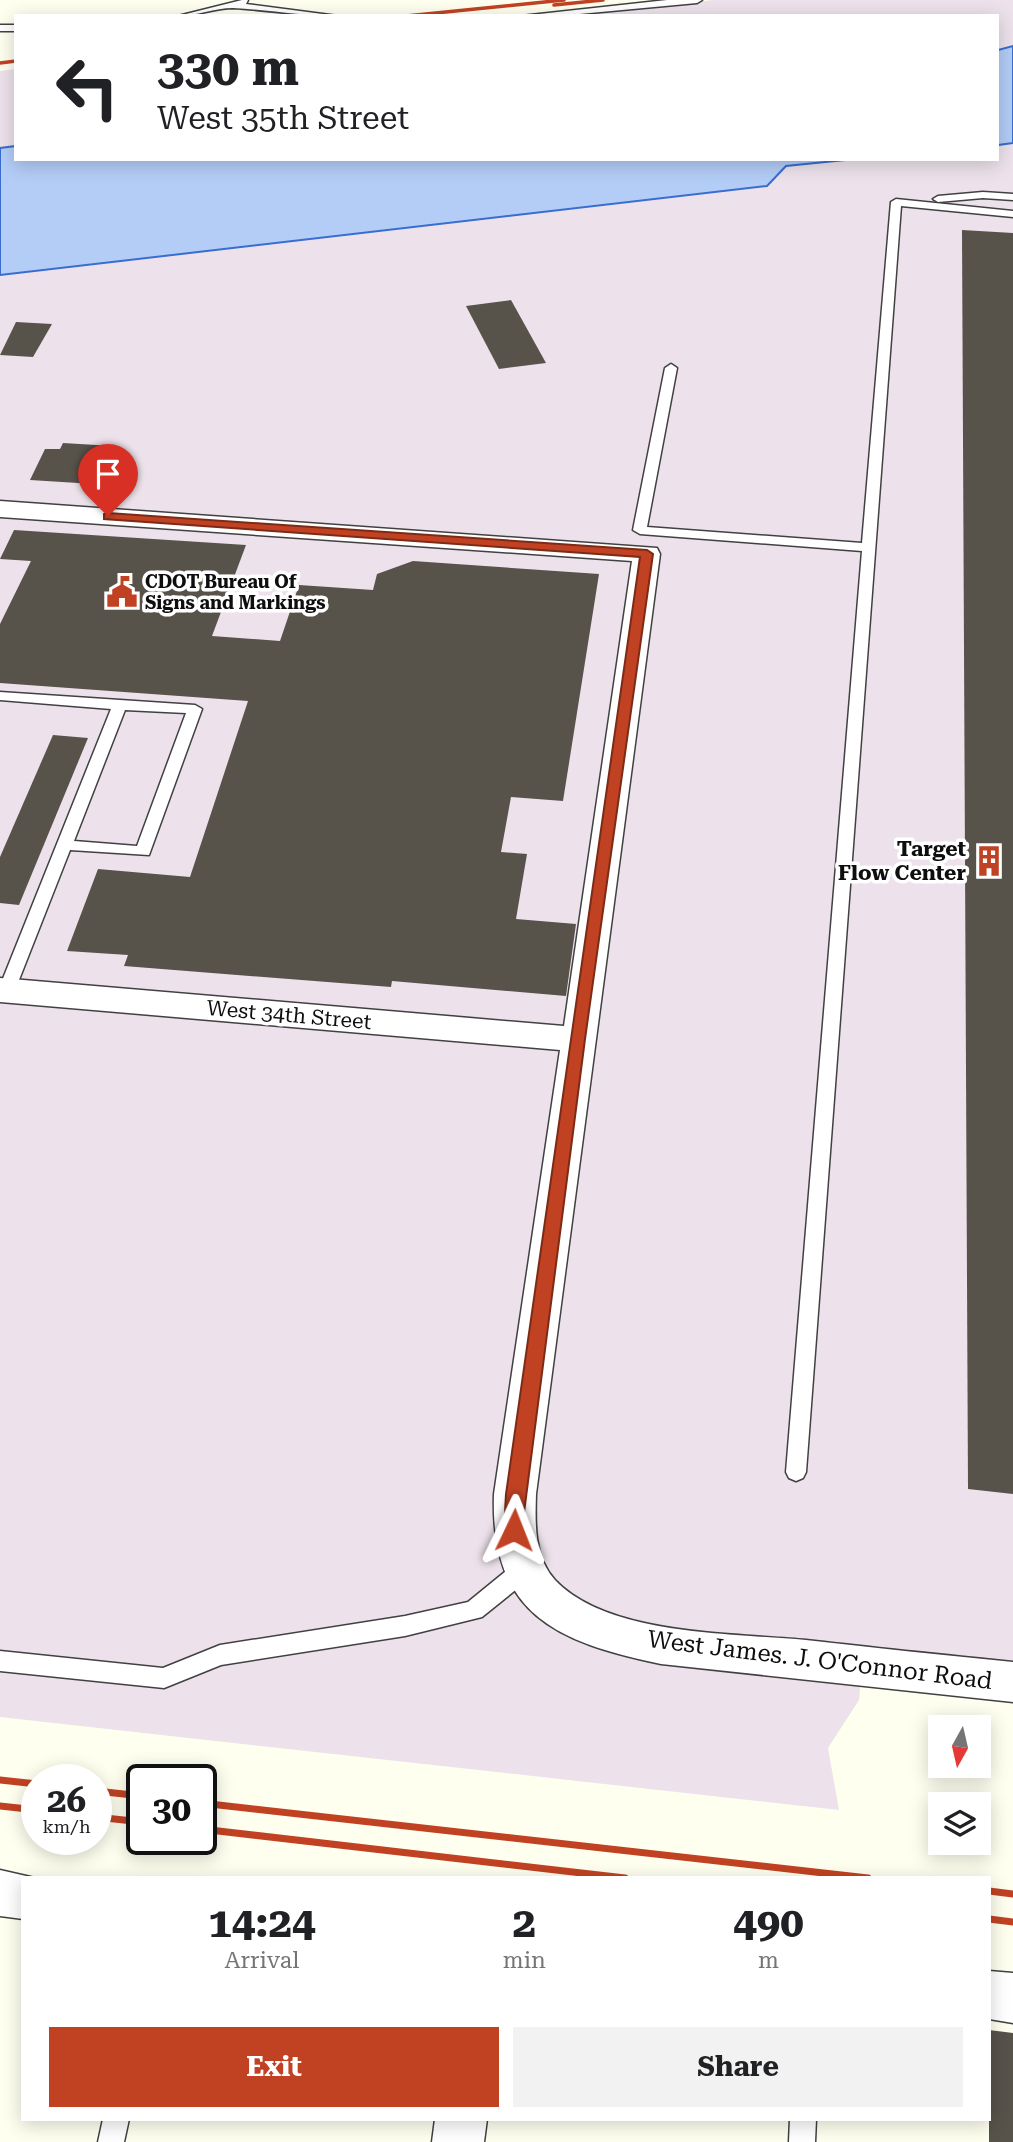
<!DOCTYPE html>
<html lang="en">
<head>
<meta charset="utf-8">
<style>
	:root { --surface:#fff; --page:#f2f2f2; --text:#202124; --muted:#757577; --accent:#c14223 }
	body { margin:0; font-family:"Roboto Serif",serif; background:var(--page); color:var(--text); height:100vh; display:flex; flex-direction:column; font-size:26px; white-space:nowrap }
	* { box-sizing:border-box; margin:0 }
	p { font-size:23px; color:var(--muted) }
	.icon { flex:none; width:38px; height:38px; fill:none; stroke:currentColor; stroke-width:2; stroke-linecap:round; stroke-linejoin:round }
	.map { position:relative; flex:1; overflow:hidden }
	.details { position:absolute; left:21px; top:1876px; width:970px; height:245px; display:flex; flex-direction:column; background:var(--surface); border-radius:0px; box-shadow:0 4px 18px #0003 }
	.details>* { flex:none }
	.guide { position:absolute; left:14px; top:14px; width:985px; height:147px; border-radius:0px; box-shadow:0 4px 18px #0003; background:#fff; color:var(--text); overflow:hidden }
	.needle { width:46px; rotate:188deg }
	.controls { position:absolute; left:928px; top:1715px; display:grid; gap:14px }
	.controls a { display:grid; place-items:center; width:63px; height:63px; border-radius:0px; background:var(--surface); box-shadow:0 4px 18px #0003; font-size:35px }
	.speed { position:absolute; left:21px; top:1764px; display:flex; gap:14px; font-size:35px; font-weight:700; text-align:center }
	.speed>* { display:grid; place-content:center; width:91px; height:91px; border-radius:50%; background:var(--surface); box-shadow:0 4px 18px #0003; line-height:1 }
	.speed small { font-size:18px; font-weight:400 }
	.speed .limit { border:4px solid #111; border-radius:10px; background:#fff; color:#111 }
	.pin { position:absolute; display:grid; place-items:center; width:60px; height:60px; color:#fff; margin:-72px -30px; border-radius:50% 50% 50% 0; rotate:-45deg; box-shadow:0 0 7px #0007 }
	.pin .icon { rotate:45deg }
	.me { position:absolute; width:77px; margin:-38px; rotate:2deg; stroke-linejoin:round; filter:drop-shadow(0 0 5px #0008) }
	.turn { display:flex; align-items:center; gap:24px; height:147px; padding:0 28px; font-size:32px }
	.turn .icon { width:91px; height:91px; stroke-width:2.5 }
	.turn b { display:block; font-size:49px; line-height:60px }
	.eta { display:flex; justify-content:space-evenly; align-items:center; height:119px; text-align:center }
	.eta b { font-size:42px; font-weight:700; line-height:49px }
	.cta { display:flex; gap:14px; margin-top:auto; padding:14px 28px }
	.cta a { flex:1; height:80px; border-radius:0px; background:var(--accent); color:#fff; font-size:28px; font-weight:700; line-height:80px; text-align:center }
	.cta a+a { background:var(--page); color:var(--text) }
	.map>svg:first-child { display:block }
</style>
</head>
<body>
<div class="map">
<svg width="1013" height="2142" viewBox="0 0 1013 2142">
	<rect width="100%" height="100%" fill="#feffef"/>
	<g fill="#ede2eb">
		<polygon points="713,0 1013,0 1013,46 998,50 998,16 518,16 665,1 668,5"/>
		<polygon points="16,69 16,146 0,148 0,71"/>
		<polygon points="1013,143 1013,1662 864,1646 859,1700 828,1748 839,1810 0,1717 0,275 767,186 786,166 855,159 998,159 998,145"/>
	</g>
	<g fill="#b3cdf7" stroke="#386ecf" stroke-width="2">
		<polygon points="1013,46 1013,143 998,145 998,50"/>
		<polygon points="16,146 16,159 855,159 786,166 767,186 0,275 0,148"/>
	</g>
	<g fill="#57524a">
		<polygon points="962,230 1013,233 1013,1494 968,1489"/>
		<polygon points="511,300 546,363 499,369 466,306"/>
		<polygon points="16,322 52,324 33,357 0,355"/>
		<polygon points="63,443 113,446 111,452 126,453 110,485 30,480 45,449 60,449"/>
		<polygon points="14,530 246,545 212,636 280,641 299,585 373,590 377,574 413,561 599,574 563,801 511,797 501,852 527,854 516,919 576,924 566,996 392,981 391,987 124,966 128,955 67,951 98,869 190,877 248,701 0,683 0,624 31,561 0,559"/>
		<polygon points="53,735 88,738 19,905 0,903 0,857"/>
		<polygon points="989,2030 1013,2033 1013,2142 989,2142"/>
	</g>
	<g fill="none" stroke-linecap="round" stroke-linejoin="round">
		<defs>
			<g id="lane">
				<path d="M242 0H248L246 4 338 16C303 16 268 10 233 8 215 8 196 16 178 16Z"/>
				<polygon points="667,0 702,0 697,3 558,16 521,16"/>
				<rect x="0" y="25" width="16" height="6"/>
				<polygon points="983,192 1013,194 1013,200 983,198 938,202 933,199 938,196"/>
				<polygon points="896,199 1013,211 1013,217 901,206 806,1472 803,1478 796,1481 789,1478 786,1472 862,551 640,534 633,530 665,368 671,364 677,368 647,527 862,543 891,202"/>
				<path d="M0 692 195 705 202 709 149 855 70 850 15 990 7 996 1 994 0 986 111 709 0 700ZM125 710 186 713 137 846 74 841Z"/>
				<polygon points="525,1560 533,1562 536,1569 533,1576 482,1617 474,1619 405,1636 221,1665 164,1688 0,1671 0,1651 163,1668 220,1645 405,1616 468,1602 517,1562"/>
				<polygon points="103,2119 129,2119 124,2142 98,2142"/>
				<polygon points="790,2119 816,2119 815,2142 789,2142"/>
			</g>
			<g id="street">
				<path d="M0 501 657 548 660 554 536 1494C535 1524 534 1557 555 1580 608 1636 734 1633 806 1640 875 1648 944 1655 1013 1662V1702L661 1664C556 1642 490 1614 494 1494L560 1050 0 1002V978L564 1026 632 561 0 517Z"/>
				<polygon points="0,1870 35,1878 23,1878 23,1919 0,1916"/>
				<polygon points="989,1971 1013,1973 1013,2023 989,2019"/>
				<polygon points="435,2119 487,2119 484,2142 432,2142"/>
			</g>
		</defs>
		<use href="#lane" stroke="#414141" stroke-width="3"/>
		<use href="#street" stroke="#414141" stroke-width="3"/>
		<use href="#lane" fill="#fff" fill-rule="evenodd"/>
		<use href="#street" fill="#fff" fill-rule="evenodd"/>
		<g stroke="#c14223" stroke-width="3.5">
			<polyline points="554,5 603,0"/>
			<polyline points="406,16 564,0"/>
			<polyline points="0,63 16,61"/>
		</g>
		<g stroke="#c14223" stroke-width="7">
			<polyline points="0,1780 37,1784"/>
			<polyline points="96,1791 142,1796"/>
			<polyline points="201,1803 868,1878"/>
			<polyline points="0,1806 37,1810"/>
			<polyline points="96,1817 142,1822"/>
			<polyline points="201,1829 625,1878"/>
			<polyline points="989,1891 1013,1894"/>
			<polyline points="989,1919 1013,1922"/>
		</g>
	</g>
	<polygon fill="#c14223" stroke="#7d2b17" stroke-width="2" points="108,513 647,550 653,554 585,1039 521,1536 507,1536 504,1530 506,1494 640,557 104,519 104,514"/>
	<defs>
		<symbol id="civic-bare" viewBox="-9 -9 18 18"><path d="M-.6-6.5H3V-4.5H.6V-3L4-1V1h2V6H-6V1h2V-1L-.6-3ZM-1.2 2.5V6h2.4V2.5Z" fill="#c14223" stroke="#fff" stroke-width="2.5" paint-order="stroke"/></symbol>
		<symbol id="building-bare" viewBox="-9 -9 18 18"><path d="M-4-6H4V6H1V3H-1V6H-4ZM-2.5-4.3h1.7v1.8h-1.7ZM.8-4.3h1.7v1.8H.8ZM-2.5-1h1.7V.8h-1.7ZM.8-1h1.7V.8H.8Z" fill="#c14223" stroke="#fff" stroke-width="2.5" paint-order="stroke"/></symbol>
	</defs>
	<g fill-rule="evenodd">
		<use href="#civic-bare" x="100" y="570" width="44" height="44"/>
		<use href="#building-bare" x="967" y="839" width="44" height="44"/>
	</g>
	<g text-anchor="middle" stroke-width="7" stroke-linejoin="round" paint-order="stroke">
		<g font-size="18" font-weight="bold" fill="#0e0e0e" stroke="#fff" text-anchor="start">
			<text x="145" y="588">CDOT Bureau Of<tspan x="145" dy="21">Signs and Markings</tspan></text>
		</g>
		<g font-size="21" font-weight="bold" fill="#0e0e0e" stroke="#fff" text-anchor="end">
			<text x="966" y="856">Target<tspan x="966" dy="24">Flow Center</tspan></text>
		</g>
		<g font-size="21" fill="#0e0e0e" stroke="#fff">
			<text transform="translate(289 1015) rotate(5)" y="7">West 34th Street</text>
		</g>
		<g font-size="24" fill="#0e0e0e" stroke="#fff">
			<text transform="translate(820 1660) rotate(7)" y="8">West James. J. O'Connor Road</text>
		</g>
	</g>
</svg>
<div class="controls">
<a><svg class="needle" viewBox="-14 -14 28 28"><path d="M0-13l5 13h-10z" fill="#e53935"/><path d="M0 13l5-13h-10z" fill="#757577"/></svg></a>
<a><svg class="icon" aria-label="layers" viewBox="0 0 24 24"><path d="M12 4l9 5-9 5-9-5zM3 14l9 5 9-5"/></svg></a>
</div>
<div class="speed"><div>26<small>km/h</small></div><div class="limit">30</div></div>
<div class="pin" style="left:108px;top:516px;background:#d93025"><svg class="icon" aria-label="arrive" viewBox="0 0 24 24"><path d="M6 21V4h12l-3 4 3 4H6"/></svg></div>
<svg class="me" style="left:514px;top:1530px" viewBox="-20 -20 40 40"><path d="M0-17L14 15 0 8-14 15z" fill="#c14223" stroke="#fff" stroke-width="4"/></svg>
<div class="guide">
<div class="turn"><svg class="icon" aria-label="left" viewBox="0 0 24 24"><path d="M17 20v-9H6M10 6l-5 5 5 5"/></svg><div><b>330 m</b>West 35th Street</div></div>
</div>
<section class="details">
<div class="eta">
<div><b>14:24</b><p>Arrival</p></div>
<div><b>2</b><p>min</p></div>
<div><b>490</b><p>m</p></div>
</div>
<div class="cta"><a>Exit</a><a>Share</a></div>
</section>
</div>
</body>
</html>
